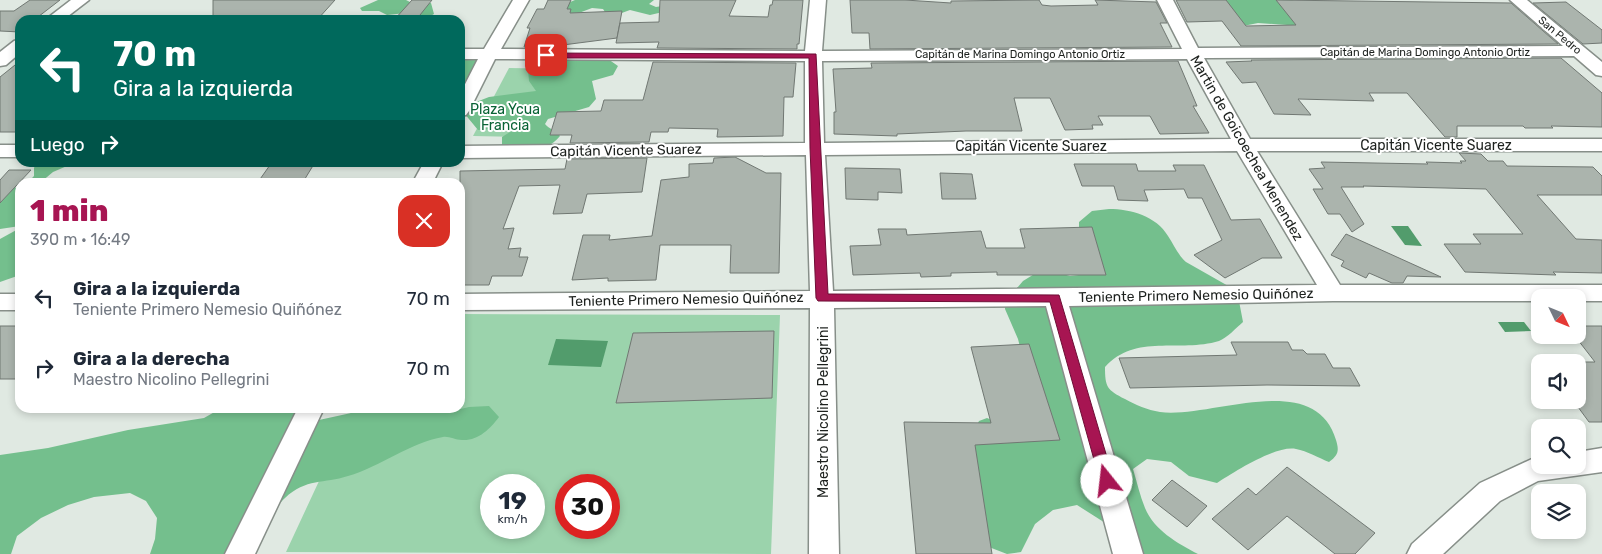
<!DOCTYPE html>
<html lang="es">
<head>
<meta charset="utf-8">
<style>
	:root { --surface:#fff; --page:#f6f6f7; --text:#1f2937; --muted:#747a83; --accent:#a71552 }
	body { margin:0; font-family:Rubik,sans-serif; background:var(--page); color:var(--text); height:100vh; display:flex; flex-direction:column; font-size:19px; white-space:nowrap }
	* { box-sizing:border-box; margin:0 }
	p { font-size:16px; color:var(--muted) }
	.icon { flex:none; width:28px; height:28px; fill:none; stroke:currentColor; stroke-width:2; stroke-linecap:round; stroke-linejoin:round }
	.map { position:relative; flex:1; overflow:hidden }
	.sheet { position:absolute; left:15px; top:178px; width:450px; height:235px; display:flex; flex-direction:column; background:var(--surface); border-radius:15px; box-shadow:0 2px 8px #0003 }
	.sheet>* { flex:none }
	.banner { position:absolute; left:15px; top:15px; width:450px; height:152px; border-radius:15px; box-shadow:0 2px 8px #0003; background:#00695c; color:#fff; overflow:hidden }
	.needle { width:32px; rotate:133deg }
	.buttons { position:absolute; left:1531px; top:289px; display:grid; gap:10px }
	.buttons a { display:grid; place-items:center; width:55px; height:55px; border-radius:10px; background:var(--surface); box-shadow:0 2px 8px #0003; font-size:25px }
	.speed { position:absolute; left:480px; top:474px; display:flex; gap:10px; font-size:25px; font-weight:700; text-align:center }
	.speed>* { display:grid; place-content:center; width:65px; height:65px; border-radius:50%; background:var(--surface); box-shadow:0 2px 8px #0003; line-height:1 }
	.speed small { font-size:12px; font-weight:400 }
	.speed .limit { border:8px solid #d22; background:#fff; color:#111 }
	.pin { position:absolute; display:grid; place-items:center; width:42px; height:42px; color:#fff; margin:-21px; border-radius:10px; box-shadow:0 2px 8px #0006 }
	.me { position:absolute; width:55px; margin:-28px; rotate:344deg; stroke-linejoin:round; filter:drop-shadow(0 0 4px #0008) }
	.turn { display:flex; align-items:center; gap:18px; height:105px; padding:0 15px; font-size:22px }
	.turn .icon { width:65px; height:65px; stroke-width:2.5 }
	.turn b { display:block; font-size:35px; line-height:42px }
	.then { display:flex; align-items:center; height:48px; padding:0 15px; background:#0003; gap:10px; font-size:19px }
	.round { display:grid; place-items:center; flex:none; width:52px; height:52px; border-radius:15px; background:var(--page) }
	.headline { display:flex; align-items:center; justify-content:space-between; height:85px; padding:0 15px }
	h1 { font-size:30px; font-weight:800; line-height:38px; color:var(--accent) }
	ul { padding:0; list-style:none }
	li { display:flex; align-items:center; gap:15px; height:70px; padding:0 15px }
	li div { flex:1 }
	li b { display:block; font-size:19px }
	li em { font-style:normal }
	.map>svg:first-child { display:block }
</style>
</head>
<body>
<div class="map">
<svg width="1602" height="554" viewBox="0 0 1602 554">
	<rect width="100%" height="100%" fill="#e0e9e2"/>
	<g fill="#9bd3ac" fill-rule="evenodd">
		<polygon points="509,68 568,69 516,137 473,136"/>
		<path d="M460 314 780 315 771 554 286 552 353 408H460ZM491 485H534V528H491ZM566 485H609V528H566Z"/>
	</g>
	<g fill="#74bf8d">
		<polygon points="378,0 406,0 414,4 431,3 434,14 423,20 411,20 406,13 387,15 379,11 362,11 360,8"/>
		<polygon points="575,0 654,0 649,4 656,7 662,6 663,12 650,15 630,10 619,14 607,15 603,9 592,8 571,16 563,5"/>
		<polygon points="1224,0 1294,0 1288,3 1301,26 1258,23 1243,26"/>
		<path d="M460 54H469L485 62 481 87 471 104 489 97 536 91 529 81 528 69C544 59 566 53 585 57 595 59 597 60 608 59L618 66 613 75 592 81 596 99 589 107 548 119 545 124C549 129 556 130 560 136 546 154 521 152 502 145V137L513 130 516 126 505 122 492 129 478 130 464 113 460 118Z"/>
		<polygon points="36,163 36,162 74,163 53,172 41,182 28,182 34,176 34,168"/>
		<polygon points="20,186 20,226 0,229 0,193"/>
		<path d="M1109 209C1131 209 1156 216 1168 236 1174 245 1178 255 1186 262L1230 287 1239 301 1243 322C1236 328 1227 338 1219 341 1179 353 1136 333 1105 367 1105 387 1107 390 1125 399 1136 405 1147 410 1160 412 1210 419 1315 368 1336 440 1339 450 1339 455 1329 462 1319 458 1307 451 1296 449 1276 445 1234 472 1217 483L1189 476 1171 462 1147 459 1133 469C1137 482 1140 496 1145 508 1154 530 1177 543 1198 554H1119L1110 526 1077 505 1053 510 1035 524 1021 552 1007 554 963 537V452L979 421 987 418 1018 431 1022 355 1018 339 1005 309V302L1023 281 1036 273 1052 271 1070 276 1096 273 1079 233V222L1092 211Z"/>
		<polygon points="20,228 20,275 0,282 0,239"/>
		<path d="M489 406 499 417C490 429 478 441 462 440 455 440 449 436 443 437 411 442 380 467 348 476 324 484 306 478 285 498 269 513 262 534 254 554H150L155 539 157 518 146 501 130 493 94 497 68 505 41 518 17 536 11 554H0V455L48 448 128 430 204 418 218 410V408H296L294 415 319 420 374 408H411L428 413 448 412 469 407Z"/>
	</g>
	<g fill="#529c6c">
		<polygon points="1391,226 1408,226 1422,246 1405,245"/>
		<polygon points="1498,322 1524,322 1531,331 1505,332"/>
		<polygon points="556,339 608,341 601,367 548,365"/>
	</g>
	<g fill="#abb4ad" stroke="#717873">
		<polygon points="30,0 60,0 34,20 20,20 20,32 0,31 0,11 14,11"/>
		<polygon points="213,0 335,0 317,20 213,20"/>
		<polygon points="412,0 432,0 416,20 394,20"/>
		<polygon points="548,0 571,0 567,9 571,9 570,13 622,11 617,38 555,46 524,47 530,28 527,28 537,9 544,9"/>
		<polygon points="660,0 736,0 729,16 768,17 770,5 772,5 773,0 803,0 799,44 797,44 797,49 657,48 659,42 616,43 620,23 659,22"/>
		<polygon points="850,0 905,0 951,3 951,1 1039,0 1042,5 1051,6 1098,5 1095,0 1156,2 1167,23 1160,23 1172,47 870,49 869,33 852,33"/>
		<polygon points="1176,0 1226,0 1246,26 1296,25 1276,0 1511,3 1558,44 1241,46 1222,21 1187,22"/>
		<polygon points="1566,2 1602,30 1602,43 1583,44 1533,3"/>
		<polygon points="1561,58 1602,93 1602,127 1551,126 1553,128 1525,128 1523,126 1457,126 1457,137 1445,137 1407,93 1369,93 1374,101 1298,99 1311,115 1274,114 1256,82 1242,83 1226,62 1252,61 1251,60"/>
		<polygon points="20,61 20,132 0,132 0,77"/>
		<polygon points="1178,61 1197,106 1193,106 1209,133 1160,134 1150,116 1098,116 1103,125 1092,125 1093,129 1065,130 1050,98 1014,98 1022,131 966,131 897,134 897,136 834,134 834,112 836,112 833,69 872,68 871,63"/>
		<polygon points="653,62 796,63 793,97 784,97 783,136 717,137 718,129 669,128 668,132 651,132 649,142 570,143 572,135 550,135 557,112 601,111 604,100 643,100"/>
		<polygon points="1459,153 1481,154 1488,161 1503,161 1507,166 1593,167 1602,176 1602,195 1537,195 1576,239 1602,240 1602,273 1553,272 1556,275 1465,272 1444,244 1481,244 1473,234 1523,234 1486,189 1363,186 1364,187 1341,187 1364,224 1352,232 1340,214 1328,214 1313,189 1323,189 1309,169 1325,168 1321,162 1428,164 1426,162 1462,163 1460,161 1466,161"/>
		<polygon points="735,157 766,173 781,173 779,273 730,273 731,245 660,245 656,280 608,281 608,278 572,280 583,235 610,235 609,240 652,236 661,180 689,177 689,164 713,163 714,158"/>
		<polygon points="647,158 642,192 587,194 582,213 553,214 560,185 519,186 503,229 514,228 508,249 521,248 519,257 528,257 522,276 492,276 489,285 460,285 460,171 565,169 567,159"/>
		<polygon points="314,164 303,182 258,182 270,165"/>
		<polygon points="1074,164 1136,164 1138,171 1176,171 1173,165 1204,165 1231,220 1260,219 1282,258 1262,258 1225,278 1194,255 1222,240 1202,198 1188,198 1184,189 1144,190 1148,201 1118,200 1114,186 1082,186"/>
		<polygon points="845,168 900,169 902,193 878,192 878,200 846,199"/>
		<polygon points="9,170 31,170 0,203 0,180"/>
		<polygon points="940,173 972,174 976,199 942,199"/>
		<polygon points="1092,227 1106,275 997,275 997,272 951,273 951,276 921,277 920,273 853,275 850,246 881,245 878,229 906,229 907,235 981,231 986,248 1025,248 1020,229"/>
		<polygon points="1346,234 1441,277 1407,276 1403,283 1392,283 1369,273 1366,278 1341,266 1344,261 1331,255"/>
		<rect x="0" y="326" width="20" height="53"/>
		<polygon points="1578,326 1602,326 1602,422 1589,422 1578,407 1578,362 1595,362 1578,340"/>
		<polygon points="774,331 772,398 616,403 633,333"/>
		<polygon points="1231,342 1288,342 1292,350 1303,350 1307,354 1325,354 1333,368 1350,368 1360,386 1267,385 1130,388 1119,358 1237,355"/>
		<polygon points="1029,344 1060,440 975,445 992,554 916,554 904,422 991,423 971,347"/>
		<polygon points="1287,467 1375,533 1355,554 1335,554 1287,516 1248,550 1212,519 1248,488 1256,495"/>
		<polygon points="1172,480 1207,506 1187,527 1152,500"/>
	</g>
	<g fill="none" stroke-linecap="round" stroke-linejoin="round">
		<defs>
			<g id="street">
				<polygon points="71,0 89,0 63,20 45,20"/>
				<path d="M513 0H529L501 49 805 51 810 0H826L822 51 1182 49 1157 0H1173L1198 48 1563 46 1510 0H1527L1602 62V76L1596 75 1574 56 1204 58 1250 139H1602V151H1257L1340 285H1602V301H1578V298H1540V301H1333L1069 306 1143 554H1113L1046 306 834 308 839 554H809L810 308 460 310V294L810 291 806 155 460 158V146L805 143V61L495 59 469 111 466 115 460 116V94L478 59H460V49H484ZM1187 59 1231 139 824 143 822 61ZM1237 151 1317 285 833 291 825 155Z"/>
				<polygon points="20,39 20,53 6,65 0,66 0,52 14,41"/>
				<rect x="0" y="145" width="20" height="12"/>
				<polygon points="424,162 443,162 433,182 413,182"/>
				<rect x="0" y="294" width="20" height="16"/>
				<polygon points="298,408 324,408 255,554 225,554"/>
				<polygon points="1602,448 1602,472 1538,481 1500,501 1443,554 1407,554 1412,544 1480,483 1534,458 1540,457 1540,465 1578,465 1578,452"/>
			</g>
		</defs>
		<use href="#street" stroke="#878f89" stroke-width="3"/>
		<use href="#street" fill="#fff" fill-rule="evenodd"/>
	</g>
	<polygon fill="#a71552" stroke="#6d0e35" points="543,53 816,54 828,294 1059,295 1114,481 1112,485 1107,487 1102,485 1100,481 1050,302 818,301 816,298 810,148 809,58 546,58 542,55"/>
	<g text-anchor="middle" stroke-width="4" stroke-linejoin="round" paint-order="stroke">
		<g font-size="11" fill="#1d211e" stroke="#fff">
			<text transform="translate(1560 35) rotate(40)" y="4">San Pedro</text>
			<text x="1425" y="56">Capitán de Marina Domingo Antonio Ortiz</text>
			<text x="1020" y="58">Capitán de Marina Domingo Antonio Ortiz</text>
		</g>
		<g font-size="14" fill="#096335" stroke="#fff">
			<text x="505" y="114">Plaza Ycua<tspan x="505" dy="16">Francia</tspan></text>
		</g>
		<g font-size="14" fill="#1d211e" stroke="#fff">
			<text x="1436" y="150">Capitán Vicente Suarez</text>
			<text x="1031" y="151">Capitán Vicente Suarez</text>
			<text transform="translate(1247 148) rotate(60)" y="5">Martin de Goicoechea Menendez</text>
			<text transform="translate(626 150) rotate(-1)" y="5">Capitán Vicente Suarez</text>
			<text transform="translate(1196 295) rotate(-1)" y="5">Teniente Primero Nemesio Quiñónez</text>
			<text transform="translate(686 299) rotate(-1)" y="5">Teniente Primero Nemesio Quiñónez</text>
			<text transform="translate(823 412) rotate(-90)" y="5">Maestro Nicolino Pellegrini</text>
		</g>
	</g>
</svg>
<div class="buttons">
<a><svg class="needle" viewBox="-14 -14 28 28"><path d="M0-13l5 13h-10z" fill="#e53935"/><path d="M0 13l5-13h-10z" fill="#747a83"/></svg></a>
<a><svg class="icon" aria-label="sound" viewBox="0 0 24 24"><path d="M4 9h4l5-4v14l-5-4H4zM17 9q2 3 0 6"/></svg></a>
<a><svg class="icon" aria-label="search" viewBox="0 0 24 24"><circle cx="10" cy="10" r="6"/><path d="M15 15l6 6"/></svg></a>
<a><svg class="icon" aria-label="layers" viewBox="0 0 24 24"><path d="M12 4l9 5-9 5-9-5zM3 14l9 5 9-5"/></svg></a>
</div>
<div class="speed"><div>19<small>km/h</small></div><div class="limit">30</div></div>
<div class="pin" style="left:546px;top:55px;background:#d93025"><svg class="icon" aria-label="arrive" viewBox="0 0 24 24"><path d="M6 21V4h12l-3 4 3 4H6"/></svg></div>
<svg class="me" style="left:1107px;top:481px" viewBox="-20 -20 40 40"><circle r="19" fill="#fff"/><path d="M0-13L10 11 0 6-10 11z" fill="#a71552"/></svg>
<div class="banner">
<div class="turn"><svg class="icon" aria-label="left" viewBox="0 0 24 24"><path d="M17 20v-9H6M10 6l-5 5 5 5"/></svg><div><b>70 m</b>Gira a la izquierda</div></div>
<div class="then">Luego<svg class="icon" aria-label="right" viewBox="0 0 24 24"><path d="M7 20v-9h11M14 6l5 5-5 5"/></svg></div>
</div>
<section class="sheet">
<div class="headline"><div><h1>1 min</h1><p>390 m · 16:49</p></div><a class="round" style="background:#d93025;color:#fff"><svg class="icon" aria-label="close" viewBox="0 0 24 24"><path d="M6 6l12 12M18 6L6 18"/></svg></a></div>
<ul>
<li><svg class="icon" aria-label="left" viewBox="0 0 24 24"><path d="M17 20v-9H6M10 6l-5 5 5 5"/></svg><div><b>Gira a la izquierda</b><p>Teniente Primero Nemesio Quiñónez</p></div><em>70 m</em></li>
<li><svg class="icon" aria-label="right" viewBox="0 0 24 24"><path d="M7 20v-9h11M14 6l5 5-5 5"/></svg><div><b>Gira a la derecha</b><p>Maestro Nicolino Pellegrini</p></div><em>70 m</em></li>
</ul>
</section>
</div>
</body>
</html>
